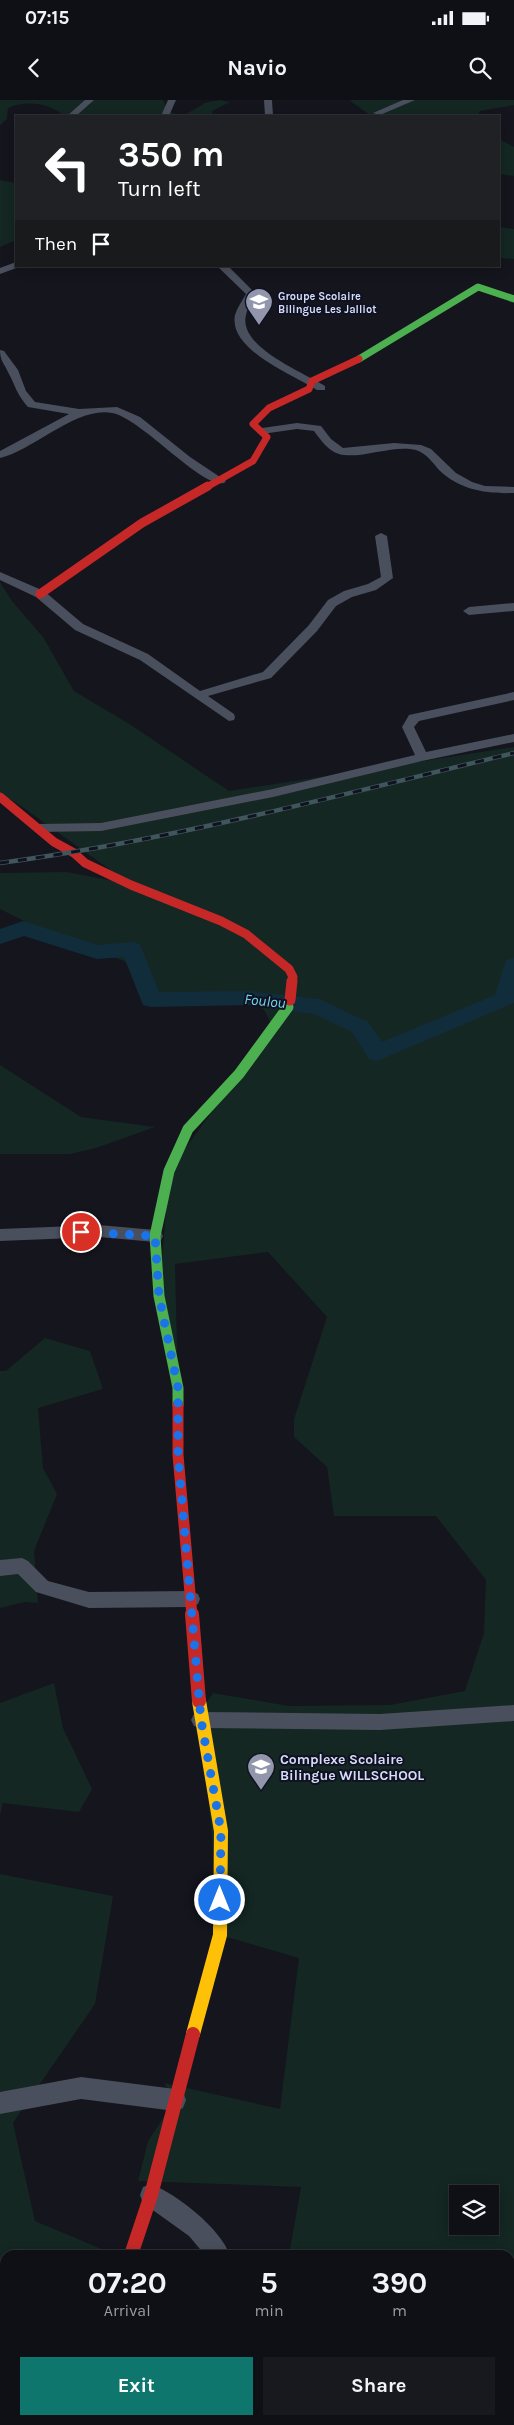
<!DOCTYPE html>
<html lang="en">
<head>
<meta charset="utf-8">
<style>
	:root { --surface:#0f1016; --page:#18191f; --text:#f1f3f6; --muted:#9b9da1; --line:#2f3035; --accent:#0f766e }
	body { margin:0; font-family:Karla,sans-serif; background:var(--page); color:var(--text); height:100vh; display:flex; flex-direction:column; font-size:19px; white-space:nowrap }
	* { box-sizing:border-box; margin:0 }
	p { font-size:16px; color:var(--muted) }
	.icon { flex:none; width:28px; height:28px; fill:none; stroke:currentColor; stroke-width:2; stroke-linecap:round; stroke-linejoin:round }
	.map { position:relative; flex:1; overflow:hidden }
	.panel { position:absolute; left:0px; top:2150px; width:515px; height:175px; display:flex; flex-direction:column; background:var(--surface); border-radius:15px 15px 0 0; box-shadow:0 2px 12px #0003,0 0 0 1px var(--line) }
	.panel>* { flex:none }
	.hud { position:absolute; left:15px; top:15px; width:485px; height:152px; border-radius:0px; box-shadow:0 2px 12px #0003,0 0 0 1px var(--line); background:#202124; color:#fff; overflow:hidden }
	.fabs { position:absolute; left:449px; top:2085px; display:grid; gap:10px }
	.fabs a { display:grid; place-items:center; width:50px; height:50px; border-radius:0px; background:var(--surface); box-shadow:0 2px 12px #0003,0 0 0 1px var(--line); font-size:25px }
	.pin { position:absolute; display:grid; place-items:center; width:42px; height:42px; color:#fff; margin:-21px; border:2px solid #fff; border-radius:50%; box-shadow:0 1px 5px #0007 }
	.me { position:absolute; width:55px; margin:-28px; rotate:0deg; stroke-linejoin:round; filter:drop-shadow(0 0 4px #0008) }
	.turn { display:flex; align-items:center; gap:18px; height:105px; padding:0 20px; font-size:22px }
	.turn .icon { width:65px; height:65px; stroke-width:2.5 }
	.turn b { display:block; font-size:35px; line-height:42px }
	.then { display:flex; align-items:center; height:48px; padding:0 20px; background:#0003; gap:10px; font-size:19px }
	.eta { display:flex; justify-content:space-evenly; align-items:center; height:85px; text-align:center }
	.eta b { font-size:30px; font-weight:700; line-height:35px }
	.primary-button { display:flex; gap:10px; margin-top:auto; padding:10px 20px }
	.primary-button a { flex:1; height:58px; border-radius:0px; background:var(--accent); color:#fff; font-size:20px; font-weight:700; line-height:58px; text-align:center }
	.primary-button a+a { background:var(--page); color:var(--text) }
	.status { display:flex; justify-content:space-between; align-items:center; height:35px; padding:0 25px; background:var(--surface); direction:ltr }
	.status svg { height:14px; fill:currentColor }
	header { display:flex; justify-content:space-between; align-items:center; height:65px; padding:0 20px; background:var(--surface); font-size:22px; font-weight:700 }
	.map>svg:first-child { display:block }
</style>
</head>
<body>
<div class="status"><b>07:15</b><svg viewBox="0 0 49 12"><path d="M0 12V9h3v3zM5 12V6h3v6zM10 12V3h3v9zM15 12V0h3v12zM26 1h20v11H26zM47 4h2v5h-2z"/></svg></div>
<header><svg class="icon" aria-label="back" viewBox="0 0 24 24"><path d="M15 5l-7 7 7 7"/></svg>Navio<svg class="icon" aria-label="search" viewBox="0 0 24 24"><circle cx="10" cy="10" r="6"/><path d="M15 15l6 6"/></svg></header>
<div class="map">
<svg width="514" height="2325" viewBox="0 0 514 2325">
	<rect width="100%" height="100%" fill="#14151d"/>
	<g fill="#142722" fill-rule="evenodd">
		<path d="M0 0H163L168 11 181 16H64C50 3 26 0 8 8L7 19 0 25Z"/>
		<polygon points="219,0 230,2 212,11 213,15 216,16 183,16 205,3"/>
		<polygon points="349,0 514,0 514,5 480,11 477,16 371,16"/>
		<polygon points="499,39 514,47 514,76 499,74"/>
		<polygon points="0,80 16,83 16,140 0,147"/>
		<polygon points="499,127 514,129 514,159 499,158"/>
		<path d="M0 482 12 501 43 537 74 591 131 625 229 691 514 647V2325H0V1774L113 1796 95 1904 13 2023 35 2121 116 2155H5V2320H510V2155H289L301 2087 138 2081 148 2041 175 2000 164 1983 280 2009 299 1858 220 1835 201 1610 213 1593 289 1606 390 1605 465 1591 484 1533 486 1480 436 1416H334L327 1367 294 1337V1319L327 1217 268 1152 175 1164 178 1288 159 1196 169 1071 273 927 264 910 248 898 151 900 138 884 125 861 23 828 26 822 0 809V773L67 772 130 784 21 706 0 693ZM458 2094H490V2126H458Z"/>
		<polygon points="0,965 81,1017 155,1027 96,1048 70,1054 0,1054"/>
		<polygon points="45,1238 90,1251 103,1289 38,1308 43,1368 57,1394 34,1451 38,1503 25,1502 0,1508 0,1271 6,1271"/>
		<polygon points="54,1583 63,1628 92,1689 79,1712 3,1703 0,1716 0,1603"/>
	</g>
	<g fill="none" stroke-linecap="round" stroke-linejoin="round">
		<polygon fill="#112d3c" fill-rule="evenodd" points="23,821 98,845 132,842 140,844 159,892 248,891 319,899 368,922 382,942 495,895 506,860 514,858 514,903 377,961 369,959 352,932 314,914 248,905 151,907 143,905 124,857 97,859 24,836 0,844 0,829"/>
		<g fill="#4a4f5d" fill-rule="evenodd">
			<polygon points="85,0 94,0 76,16 67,16"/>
			<polygon points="168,0 176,0 169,16 161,16"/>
			<polygon points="264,0 272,0 273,16 265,16"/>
			<polygon points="403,0 415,0 380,15 373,13"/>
			<polygon points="16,162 16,166 19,167 0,174 0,168"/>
			<path d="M217 166H228L256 194C253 201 247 208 246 215 238 247 303 272 325 286V290H317C294 275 228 250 235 215 237 208 242 201 246 194Z"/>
			<path d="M0 250 4 251 18 270 26 291 35 302 79 309 117 307 140 317 190 357 226 381 224 383C202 389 141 318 112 313 77 306 34 350 0 358V351L69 314 28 307C16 293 16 287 8 272 4 263 0 261 0 250Z"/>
			<path d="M297 323 321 326 331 339 343 348 394 343 421 345 431 349 456 373 472 382 485 386 514 387V393C486 394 460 390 439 370 433 363 426 353 416 350 393 344 360 360 339 354 328 351 320 339 314 331L297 329 262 334 257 331 262 328Z"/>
			<polygon points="381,433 387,436 393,478 376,490 352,497 336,506 317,531 271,578 208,596 234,614 235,617 234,620 229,621 140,560 75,530 36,497 0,480 0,472 44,491 83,524 148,554 200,591 263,572 309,525 328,500 344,491 368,484 381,477 375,436"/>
			<polygon points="514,503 514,511 469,515 463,511 469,507"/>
			<polygon points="514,592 514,600 419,621 414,627 426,652 514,634 514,642 422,661 273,697 101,731 39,732 32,728 39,724 101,723 273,689 415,655 402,627 409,615"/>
			<polygon points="99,1125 155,1130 161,1132 163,1136 161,1140 155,1142 99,1137 0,1141 0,1129"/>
			<polygon points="22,1458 28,1461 48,1481 89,1492 191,1491 198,1494 200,1499 198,1504 191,1507 89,1508 36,1492 18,1474 0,1476 0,1460"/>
			<polygon points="514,1605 514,1621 380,1630 201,1628 194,1626 191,1620 194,1614 201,1612 380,1614"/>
			<polygon points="81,1977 175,1989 183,1992 186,2000 183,2008 175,2011 81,1999 0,2014 0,1992"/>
			<path d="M151 2084C178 2095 219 2127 230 2155H205L189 2136 143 2103 140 2095 143 2087Z"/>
			<polygon points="510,2277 514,2279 514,2303 510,2301"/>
		</g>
		<polyline stroke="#4caf50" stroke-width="7" points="359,259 478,187 514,199"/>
		<polyline stroke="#4caf50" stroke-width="11" points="178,1305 178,1288 159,1196 155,1136 169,1071 188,1029 239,974 288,907"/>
		<g stroke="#ffc107" stroke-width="14">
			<polyline points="193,1934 220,1835 221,1731 199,1601"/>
			<polyline points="74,2325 76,2320"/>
		</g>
		<polyline stroke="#c62828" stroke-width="7" points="205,388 253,361 267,337 253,324 269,308 309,289 312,281 359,259"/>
		<g stroke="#c62828" stroke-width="9">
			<polyline points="40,494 142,423 208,386"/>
			<polyline points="0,697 54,742 74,753 85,763 131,785 221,821 246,834 289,869 293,877 292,883"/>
		</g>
		<g stroke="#c62828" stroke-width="11">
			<polyline points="290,900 292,881"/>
			<polyline points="178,1305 178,1355 192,1516"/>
		</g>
		<g stroke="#c62828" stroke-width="14">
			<polyline points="192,1514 199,1601"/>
			<polyline points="131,2155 151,2095 193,1934"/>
		</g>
		<defs>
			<path id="rail" d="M0 763C174 740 343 694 514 653"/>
		</defs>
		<use href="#rail" stroke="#41565c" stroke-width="4.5"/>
		<use href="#rail" stroke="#101221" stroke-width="3" stroke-dasharray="9" stroke-linecap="butt"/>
	</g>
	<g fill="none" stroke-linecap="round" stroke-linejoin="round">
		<polyline stroke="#1a73e8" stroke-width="9" stroke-dasharray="0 16.2" points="81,1132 155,1136 159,1196 178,1288 178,1355 201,1620 221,1731 220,1800"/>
	</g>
	<defs>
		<symbol id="school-pin" viewBox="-11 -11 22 30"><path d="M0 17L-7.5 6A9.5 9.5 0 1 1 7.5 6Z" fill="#9196ad" stroke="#101221"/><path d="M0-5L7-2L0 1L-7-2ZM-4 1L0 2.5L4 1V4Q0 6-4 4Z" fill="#fff"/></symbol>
	</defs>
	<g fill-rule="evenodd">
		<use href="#school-pin" x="243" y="186" width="32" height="43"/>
		<use href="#school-pin" x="245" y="1651" width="32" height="43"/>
	</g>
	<g text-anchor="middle" stroke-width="4" stroke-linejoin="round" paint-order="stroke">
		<g font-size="11" font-weight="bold" fill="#d5dcfa" stroke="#101221" text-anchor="start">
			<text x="278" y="200">Groupe Scolaire<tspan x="278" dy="13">Bilingue Les Jalliot</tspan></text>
		</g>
		<g font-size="14" font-weight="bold" fill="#d5dcfa" stroke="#101221" text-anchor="start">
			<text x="280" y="1664">Complexe Scolaire<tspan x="280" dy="16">Bilingue WILLSCHOOL</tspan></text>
		</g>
		<g font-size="15" font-style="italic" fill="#6fd8ee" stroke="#101221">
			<text transform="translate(265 901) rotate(6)" y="5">Foulou</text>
		</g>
	</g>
</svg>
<div class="fabs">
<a><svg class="icon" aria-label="layers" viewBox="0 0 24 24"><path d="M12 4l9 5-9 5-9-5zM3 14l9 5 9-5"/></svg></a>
</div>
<div class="pin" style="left:81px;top:1132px;background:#d93025"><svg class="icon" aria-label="arrive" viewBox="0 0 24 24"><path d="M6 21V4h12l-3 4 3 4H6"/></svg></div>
<svg class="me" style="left:220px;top:1800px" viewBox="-20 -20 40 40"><circle r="17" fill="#1a73e8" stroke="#fff" stroke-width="3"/><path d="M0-11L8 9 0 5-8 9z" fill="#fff"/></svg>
<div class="hud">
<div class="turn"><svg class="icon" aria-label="left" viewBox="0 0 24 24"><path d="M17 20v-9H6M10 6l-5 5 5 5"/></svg><div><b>350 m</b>Turn left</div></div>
<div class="then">Then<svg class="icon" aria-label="arrive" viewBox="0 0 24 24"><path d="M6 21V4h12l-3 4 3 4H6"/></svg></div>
</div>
<section class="panel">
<div class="eta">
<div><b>07:20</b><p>Arrival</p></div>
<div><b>5</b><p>min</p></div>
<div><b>390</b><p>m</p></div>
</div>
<div class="primary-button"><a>Exit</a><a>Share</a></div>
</section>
</div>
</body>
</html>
